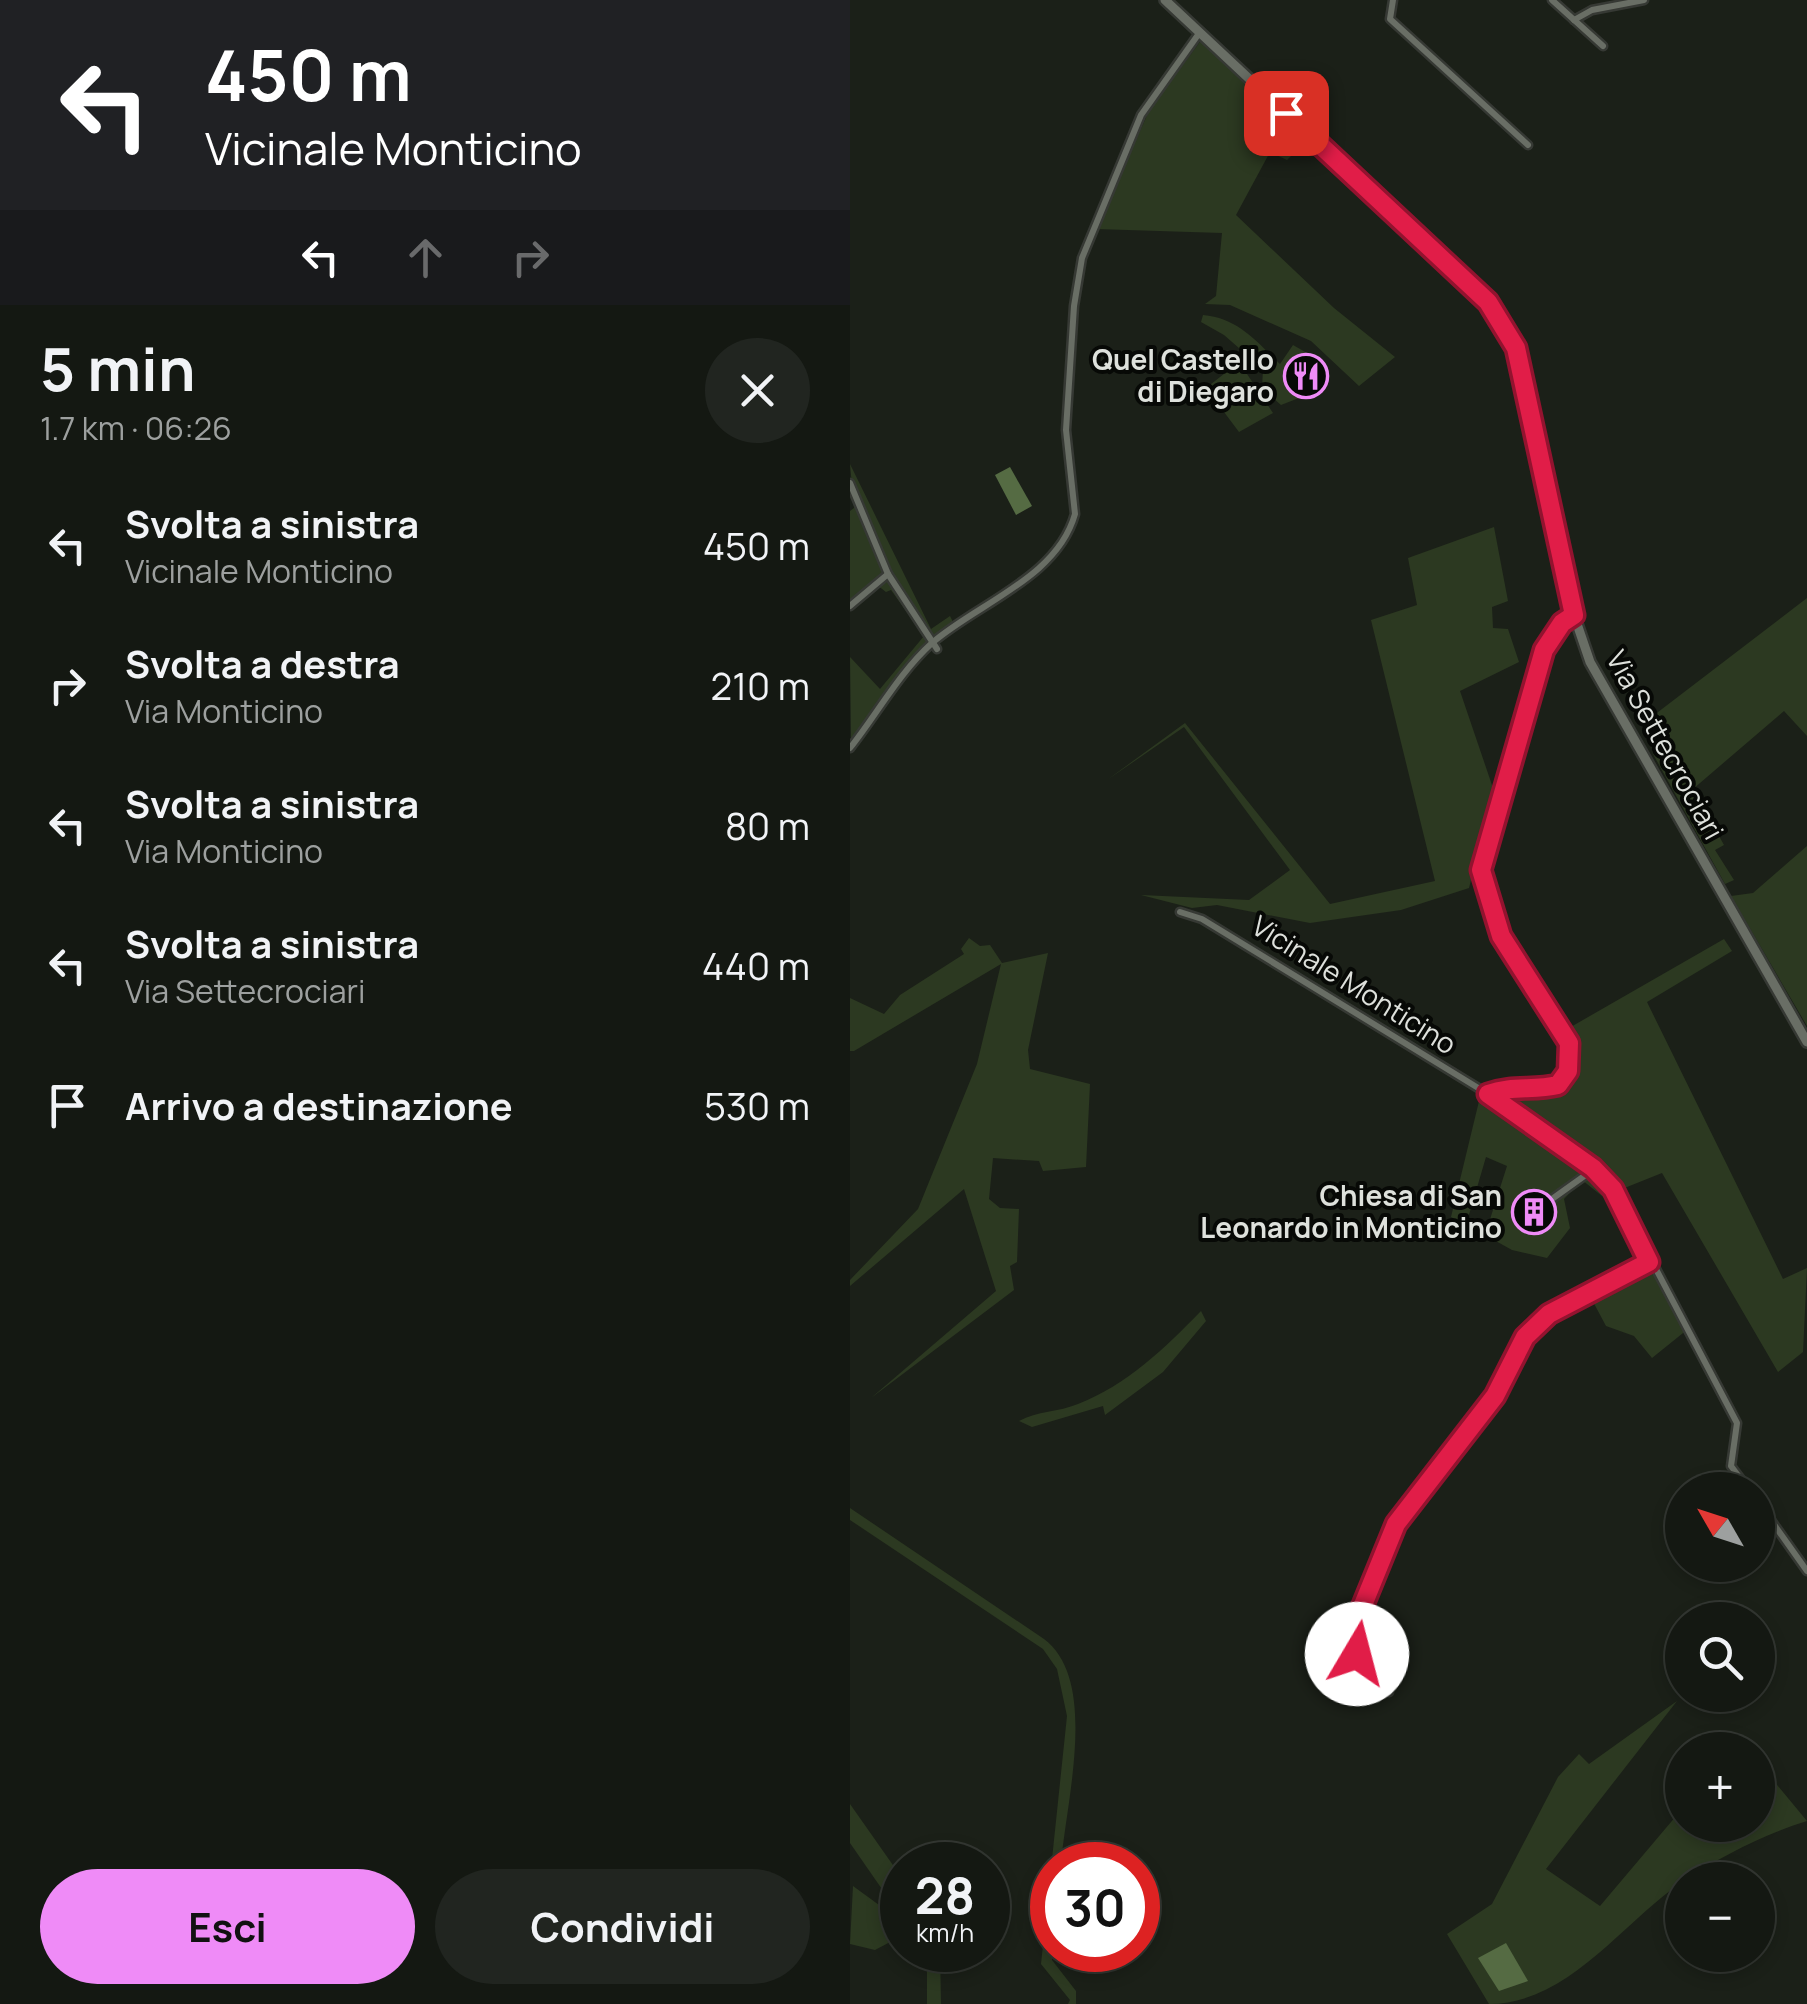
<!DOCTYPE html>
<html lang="it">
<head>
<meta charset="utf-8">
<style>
	:root { --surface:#141812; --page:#212520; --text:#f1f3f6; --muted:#9da09f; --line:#333732; --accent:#ef8bf7 }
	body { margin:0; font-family:Manrope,sans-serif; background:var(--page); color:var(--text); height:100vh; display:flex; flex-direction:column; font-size:38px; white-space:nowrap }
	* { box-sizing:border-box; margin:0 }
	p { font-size:32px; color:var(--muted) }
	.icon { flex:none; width:55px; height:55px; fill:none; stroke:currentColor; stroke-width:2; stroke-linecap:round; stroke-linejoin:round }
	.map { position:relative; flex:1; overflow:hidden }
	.drawer { display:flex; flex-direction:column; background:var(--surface); width:850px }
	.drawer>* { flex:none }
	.banner { background:#202124; color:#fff; overflow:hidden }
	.needle { width:65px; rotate:309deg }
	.fabs { position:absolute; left:815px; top:1472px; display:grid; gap:20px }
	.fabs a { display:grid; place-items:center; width:110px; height:110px; border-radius:50%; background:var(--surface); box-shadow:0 5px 15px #0003,0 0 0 2px var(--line); font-size:50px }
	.speed { position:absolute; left:30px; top:1842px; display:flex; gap:20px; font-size:50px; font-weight:700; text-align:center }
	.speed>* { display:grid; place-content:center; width:130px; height:130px; border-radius:50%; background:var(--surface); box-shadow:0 5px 15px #0003,0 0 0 2px var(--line); line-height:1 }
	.speed small { font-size:25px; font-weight:400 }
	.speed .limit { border:15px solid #d22; background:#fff; color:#111 }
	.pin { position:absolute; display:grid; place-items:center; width:85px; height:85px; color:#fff; margin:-42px; border-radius:20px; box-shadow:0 5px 15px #0006 }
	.me { position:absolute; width:110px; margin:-55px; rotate:8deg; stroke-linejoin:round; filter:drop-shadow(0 0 8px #0008) }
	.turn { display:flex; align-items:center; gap:35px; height:210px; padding:0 40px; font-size:45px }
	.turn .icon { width:130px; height:130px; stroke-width:2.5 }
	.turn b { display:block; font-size:70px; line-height:85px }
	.lanes { display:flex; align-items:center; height:95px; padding:0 40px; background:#0003; justify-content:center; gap:50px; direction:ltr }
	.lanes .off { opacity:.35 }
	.round { display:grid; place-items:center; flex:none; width:105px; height:105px; border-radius:52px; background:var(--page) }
	.summary { display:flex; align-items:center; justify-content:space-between; height:170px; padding:0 40px }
	h1 { font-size:60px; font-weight:700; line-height:75px }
	.cta { display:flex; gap:20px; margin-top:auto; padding:20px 40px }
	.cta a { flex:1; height:115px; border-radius:60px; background:var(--accent); color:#111; font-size:40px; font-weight:700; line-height:115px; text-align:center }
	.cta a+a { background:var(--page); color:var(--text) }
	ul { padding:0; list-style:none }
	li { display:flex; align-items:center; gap:30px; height:140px; padding:0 40px }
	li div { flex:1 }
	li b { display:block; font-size:38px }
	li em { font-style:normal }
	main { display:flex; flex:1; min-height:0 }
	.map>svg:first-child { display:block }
</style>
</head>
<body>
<main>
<section class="drawer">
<div class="banner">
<div class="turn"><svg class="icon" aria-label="left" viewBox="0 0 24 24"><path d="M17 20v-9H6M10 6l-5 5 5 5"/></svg><div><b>450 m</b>Vicinale Monticino</div></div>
<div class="lanes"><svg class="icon" aria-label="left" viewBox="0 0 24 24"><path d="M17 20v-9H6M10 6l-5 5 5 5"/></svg><svg class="icon off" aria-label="ahead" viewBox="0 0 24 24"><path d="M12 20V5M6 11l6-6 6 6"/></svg><svg class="icon off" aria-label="right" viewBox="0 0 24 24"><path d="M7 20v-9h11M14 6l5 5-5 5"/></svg></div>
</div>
<div class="summary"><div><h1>5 min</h1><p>1.7 km · 06:26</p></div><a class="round"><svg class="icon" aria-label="close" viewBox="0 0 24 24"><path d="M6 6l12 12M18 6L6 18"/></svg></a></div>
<ul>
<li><svg class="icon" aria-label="left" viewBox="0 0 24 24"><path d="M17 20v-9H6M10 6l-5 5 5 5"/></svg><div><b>Svolta a sinistra</b><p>Vicinale Monticino</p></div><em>450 m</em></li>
<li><svg class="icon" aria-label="right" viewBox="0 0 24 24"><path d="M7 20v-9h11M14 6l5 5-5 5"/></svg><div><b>Svolta a destra</b><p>Via Monticino</p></div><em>210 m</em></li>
<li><svg class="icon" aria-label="left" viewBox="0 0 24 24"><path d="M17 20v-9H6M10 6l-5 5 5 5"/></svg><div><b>Svolta a sinistra</b><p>Via Monticino</p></div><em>80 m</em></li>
<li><svg class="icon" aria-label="left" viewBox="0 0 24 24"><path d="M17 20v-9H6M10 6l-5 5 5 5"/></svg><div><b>Svolta a sinistra</b><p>Via Settecrociari</p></div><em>440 m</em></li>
<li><svg class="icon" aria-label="arrive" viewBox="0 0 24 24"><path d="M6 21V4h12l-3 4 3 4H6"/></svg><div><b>Arrivo a destinazione</b></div><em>530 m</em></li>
</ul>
<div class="cta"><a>Esci</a><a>Condividi</a></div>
</section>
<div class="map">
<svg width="957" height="2004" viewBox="0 0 957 2004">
	<rect width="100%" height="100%" fill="#1b2018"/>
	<g fill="#2c3921">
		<polygon points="352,39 458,139 437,160 420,152 386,215 484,308 545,357 509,386 461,341 380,305 355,304 366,296 372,233 246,229 299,111"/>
		<path d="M353 315C388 318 406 341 430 364L443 345 457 353 438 376 455 390 449 398 431 405 412 388 413 369 374 335 351 322Z"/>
		<polygon points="393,359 402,366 397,374 423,413 389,432 356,388"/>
		<polygon points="0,464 81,629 100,616 103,622 74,645 1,741 0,657 30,689 74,636 41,590 36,592 27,585 7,602 0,601 0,511 4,508"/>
		<polygon points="644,527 658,601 642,607 643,628 658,629 669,662 610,691 644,791 619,888 551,910 460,923 367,905 342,908 291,895 399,900 440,870 334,727 257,780 335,723 480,904 585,881 521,620 567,605 558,558"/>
		<polygon points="957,598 957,736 934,711 843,789 874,845 865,850 884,880 875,884 803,754 795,722"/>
		<polygon points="957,846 957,1026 881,896 903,893"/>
		<polygon points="119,938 130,946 140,945 152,963 198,953 178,1050 180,1069 240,1084 236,1167 193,1171 189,1161 143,1158 139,1199 150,1208 169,1209 167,1262 160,1266 164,1290 21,1398 146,1291 114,1189 0,1286 0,1280 68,1209 127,1064 151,964 4,1051 0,1051 0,998 34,1014 50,995 114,954 111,949"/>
		<polygon points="874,939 882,951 797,1002 933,1279 957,1268 953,1352 928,1372 812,1173 767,1191 721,1147 644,1095 668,1088 708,1090 722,1073 719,1028"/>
		<path d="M630 1097C684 1122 737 1164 772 1212L732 1180 714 1199 720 1228 697 1258 662 1250 635 1235 657 1166 636 1157 616 1225 601 1217Z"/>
		<polygon points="798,1260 838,1329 802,1358 784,1336 756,1326 740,1296"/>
		<path d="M351 1311 356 1321 313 1372 255 1415 253 1406 182 1427 169 1421C187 1411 209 1412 228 1404 277 1385 315 1348 351 1311Z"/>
		<path d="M0 1508 194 1639C250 1681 215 1805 211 1865H202V1960L226 1991V2004H218L220 2000 191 1964 217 1716 207 1669 193 1649 0 1520Z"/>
		<path d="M827 1701 696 1869 750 1906 832 1809V1825H908V1762L957 1821C912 1835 870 1857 832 1882 773 1922 718 2004 639 2004L597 1934 642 1904 708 1777 729 1754 739 1764Z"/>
		<polygon points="0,1804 52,1878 52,1918 0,1843"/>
		<polygon points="3,1886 29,1905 42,1941 25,1950 0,1944"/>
		<polygon points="71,1950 90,1950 91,2004 77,2004 77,1961"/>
	</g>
	<g fill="#556b43">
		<polygon points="160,467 182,506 166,515 145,475"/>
		<polygon points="656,1943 678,1981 649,1991 628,1958"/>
	</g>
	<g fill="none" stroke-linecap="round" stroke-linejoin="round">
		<defs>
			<g id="street">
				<polyline points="543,0 540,19 678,145"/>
				<polyline points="702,0 753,46"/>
				<polyline points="724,20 742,10 794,0"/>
				<polyline points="0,483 38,574 87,649"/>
				<polyline points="0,606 38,574"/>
				<path d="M0 748C27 714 49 673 82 643 128 603 207 578 225 514L216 430 224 306 232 258 291 115 350 32"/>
				<polyline points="330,912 352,919 638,1094 743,1168 777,1214 887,1423 881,1466 899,1490"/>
				<path d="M639 1093C664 1085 684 1090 708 1085L718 1071 719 1043 651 936 631 871 694 650 712 623 724 615"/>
				<polyline points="702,1199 737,1174 761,1190"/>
				<polyline points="908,1502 957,1571"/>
				<polyline points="539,1692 512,1668 505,1627 556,1508 645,1396 687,1322 799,1262"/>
			</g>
			<polyline id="secondary" points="315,0 638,302 666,347 724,615 740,662 957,1042"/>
		</defs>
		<use href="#street" stroke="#363934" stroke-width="11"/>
		<use href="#secondary" stroke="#363934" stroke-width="14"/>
		<use href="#street" stroke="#696e65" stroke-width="6"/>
		<use href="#secondary" stroke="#696e65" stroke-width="9"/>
	</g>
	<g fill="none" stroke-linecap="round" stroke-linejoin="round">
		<defs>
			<path id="route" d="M436 113 638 302 666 348 724 615 712 623 694 650 631 870 651 936 719 1043 718 1071 708 1085C683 1091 663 1085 638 1094L743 1168 763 1189 799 1262 699 1314 675 1337 645 1396 546 1524 504 1627 507 1654"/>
		</defs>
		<use href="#route" stroke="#92132f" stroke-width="25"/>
		<use href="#route" stroke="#e11d48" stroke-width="18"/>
	</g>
	<defs>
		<symbol id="restaurant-ring" viewBox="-11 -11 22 22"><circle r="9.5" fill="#070906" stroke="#ef8bf7" stroke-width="1.5"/><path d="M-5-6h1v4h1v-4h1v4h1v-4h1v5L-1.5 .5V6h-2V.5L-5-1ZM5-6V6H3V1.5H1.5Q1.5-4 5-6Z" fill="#ef8bf7"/></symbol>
		<symbol id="building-ring" viewBox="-11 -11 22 22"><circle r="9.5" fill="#070906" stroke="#ef8bf7" stroke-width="1.5"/><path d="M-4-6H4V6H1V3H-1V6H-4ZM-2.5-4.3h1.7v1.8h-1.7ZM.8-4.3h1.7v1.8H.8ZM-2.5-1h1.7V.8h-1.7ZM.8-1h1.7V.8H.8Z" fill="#ef8bf7"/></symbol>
	</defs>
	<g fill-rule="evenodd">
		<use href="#restaurant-ring" x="431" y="351" width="50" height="50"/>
		<use href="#building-ring" x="659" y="1187" width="50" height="50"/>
	</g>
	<g text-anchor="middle" stroke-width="8" stroke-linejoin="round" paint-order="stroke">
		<g font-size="28" font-weight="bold" fill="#dee1dc" stroke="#070906" text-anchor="end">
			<text x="424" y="370">Quel Castello<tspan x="424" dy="32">di Diegaro</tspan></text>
			<text x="652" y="1206">Chiesa di San<tspan x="652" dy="32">Leonardo in Monticino</tspan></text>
		</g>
		<g font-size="28" fill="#dee1dc" stroke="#070906">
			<text transform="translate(815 745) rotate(61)" y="10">Via Settecrociari</text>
			<text transform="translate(504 985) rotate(32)" y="10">Vicinale Monticino</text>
		</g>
	</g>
</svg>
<div class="fabs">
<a><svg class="needle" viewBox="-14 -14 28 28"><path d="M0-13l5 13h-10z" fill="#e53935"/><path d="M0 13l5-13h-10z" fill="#9da09f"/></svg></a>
<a><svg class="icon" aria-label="search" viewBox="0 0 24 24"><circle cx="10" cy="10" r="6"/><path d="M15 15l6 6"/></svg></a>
<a>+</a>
<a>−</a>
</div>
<div class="speed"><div>28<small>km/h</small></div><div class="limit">30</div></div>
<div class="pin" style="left:436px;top:113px;background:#d93025"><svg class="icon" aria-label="arrive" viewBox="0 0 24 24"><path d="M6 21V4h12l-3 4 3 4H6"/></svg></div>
<svg class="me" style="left:507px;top:1654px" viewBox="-20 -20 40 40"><circle r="19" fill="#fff"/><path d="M0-13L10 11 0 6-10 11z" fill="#e11d48"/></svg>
</div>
</main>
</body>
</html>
